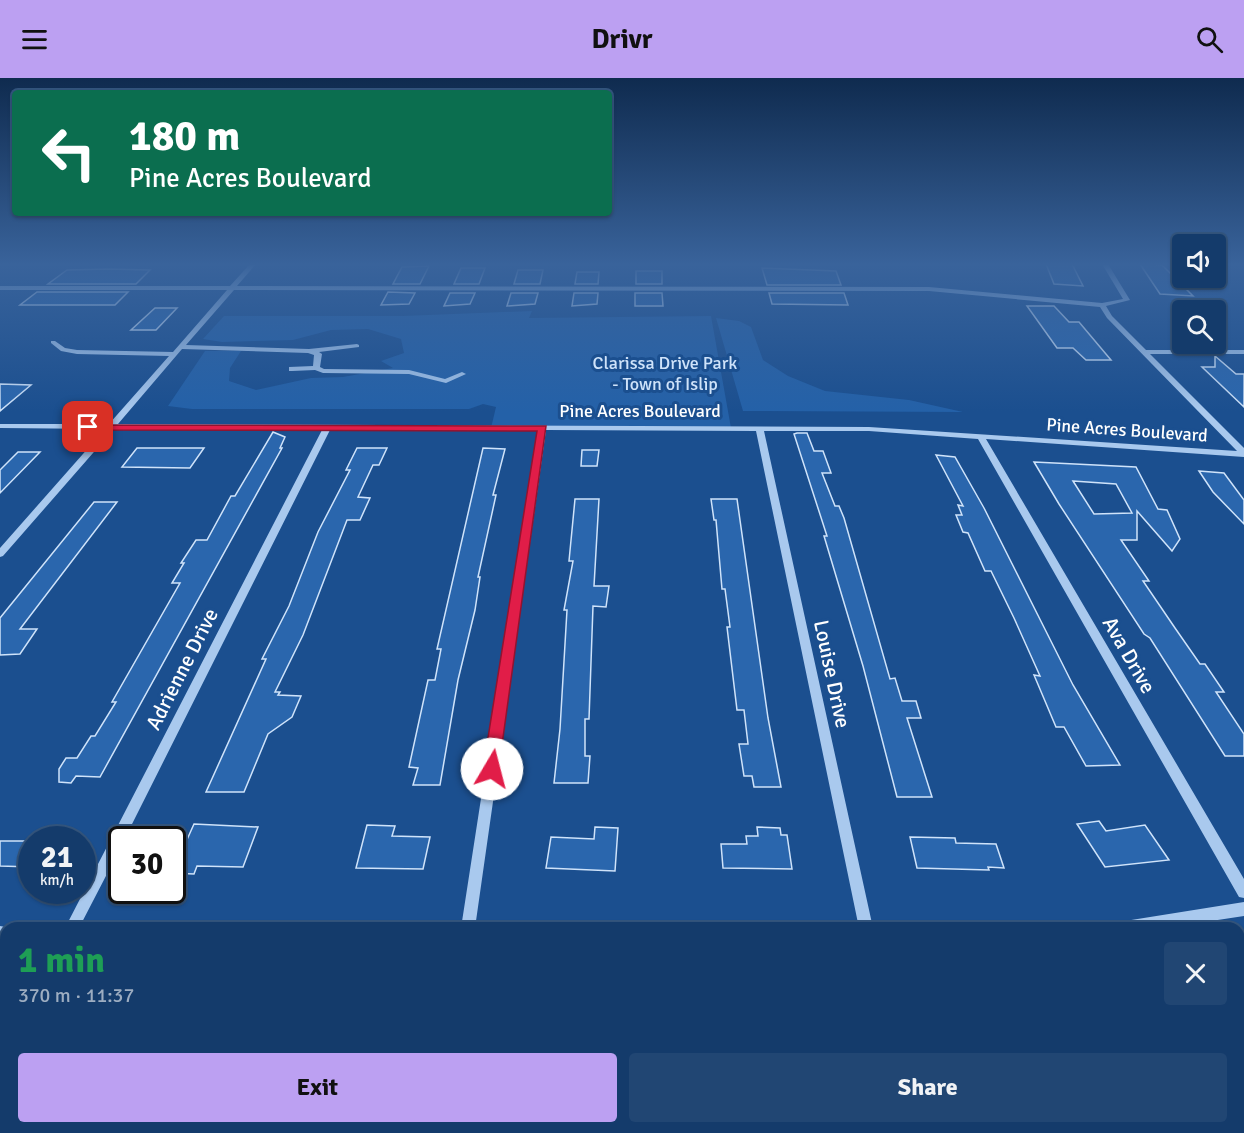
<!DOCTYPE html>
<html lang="en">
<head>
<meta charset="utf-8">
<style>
	:root { --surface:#143b6b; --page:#214673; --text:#f1f3f6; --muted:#9dadc1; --line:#33557e; --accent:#bca0f2 }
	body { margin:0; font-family:Signika,sans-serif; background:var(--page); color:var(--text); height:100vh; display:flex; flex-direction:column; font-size:22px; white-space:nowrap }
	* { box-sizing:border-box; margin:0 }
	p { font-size:20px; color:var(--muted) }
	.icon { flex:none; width:33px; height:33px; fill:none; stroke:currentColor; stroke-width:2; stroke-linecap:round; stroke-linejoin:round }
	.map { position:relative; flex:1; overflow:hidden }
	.side { position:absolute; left:0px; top:844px; width:1245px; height:212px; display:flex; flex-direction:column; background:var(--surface); border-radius:18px 18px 0 0; box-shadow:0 2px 4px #0004,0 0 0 2px var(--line) }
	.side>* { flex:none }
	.banner { position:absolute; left:12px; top:12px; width:600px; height:126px; border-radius:6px; box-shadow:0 2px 4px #0004,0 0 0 2px var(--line); background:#0b6e4f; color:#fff; overflow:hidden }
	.controls { position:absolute; left:1172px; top:156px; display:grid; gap:12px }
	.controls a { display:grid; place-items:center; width:54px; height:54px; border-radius:6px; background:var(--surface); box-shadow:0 2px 4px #0004,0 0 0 2px var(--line); font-size:30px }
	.speed { position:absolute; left:18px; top:748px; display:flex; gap:12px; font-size:30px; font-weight:700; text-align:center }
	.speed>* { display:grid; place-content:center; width:78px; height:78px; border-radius:50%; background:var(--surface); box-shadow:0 2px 4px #0004,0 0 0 2px var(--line); line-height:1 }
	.speed small { font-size:15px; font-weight:400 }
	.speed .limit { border:3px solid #111; border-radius:9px; background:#fff; color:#111 }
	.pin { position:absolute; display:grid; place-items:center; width:51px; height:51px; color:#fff; margin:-26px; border-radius:12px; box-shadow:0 3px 9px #0006 }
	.me { position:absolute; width:66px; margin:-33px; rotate:8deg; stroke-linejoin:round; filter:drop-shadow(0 0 4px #0008) }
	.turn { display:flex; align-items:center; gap:21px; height:126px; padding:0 18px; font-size:27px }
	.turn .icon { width:78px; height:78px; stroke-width:2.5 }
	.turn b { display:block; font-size:42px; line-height:51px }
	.round { display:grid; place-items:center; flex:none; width:63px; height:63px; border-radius:6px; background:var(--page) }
	.headline { display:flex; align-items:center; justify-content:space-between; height:102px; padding:0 18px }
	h1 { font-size:36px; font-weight:700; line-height:45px; color:#1e9e55 }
	.action { display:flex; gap:12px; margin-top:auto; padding:12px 18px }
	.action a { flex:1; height:69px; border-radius:6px; background:var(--accent); color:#111; font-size:24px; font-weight:700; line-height:69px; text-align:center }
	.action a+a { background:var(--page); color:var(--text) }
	header { display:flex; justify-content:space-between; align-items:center; height:78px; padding:0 18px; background:var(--accent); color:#111; font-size:27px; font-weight:700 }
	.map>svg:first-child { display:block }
</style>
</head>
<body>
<header><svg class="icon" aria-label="menu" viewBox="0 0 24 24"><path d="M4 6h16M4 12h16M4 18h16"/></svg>Drivr<svg class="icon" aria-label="search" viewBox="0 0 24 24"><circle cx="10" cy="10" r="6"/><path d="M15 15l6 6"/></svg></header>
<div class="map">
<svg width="1244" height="1055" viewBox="0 0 1244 1055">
	<rect width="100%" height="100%" fill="#1b4f8f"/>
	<g fill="#2461a8">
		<polygon points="532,233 529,240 711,238 731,350 491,350 496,329 483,326 469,331 192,331 168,328 205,273 241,273 230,290 229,303 256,312 311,300 343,299 393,290 381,283 404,275 401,261 368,251 331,252 293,262 222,264 203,261 224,238 403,238"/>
		<polygon points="716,240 739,243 751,249 763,282 788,298 825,313 909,322 963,334 743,333"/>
	</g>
	<g fill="#2a66ad" stroke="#cfe3fa" stroke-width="1.5" fill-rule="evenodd">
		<polygon points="1046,186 1072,186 1083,208 1054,206"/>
		<polygon points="1140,186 1162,187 1193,218 1160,216"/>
		<polygon points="429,188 420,206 393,206 402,189"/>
		<polygon points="461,190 485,190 479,206 454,206"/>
		<polygon points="762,190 836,193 841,207 767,207"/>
		<polygon points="109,191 150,192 136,206 48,206 67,192"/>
		<polygon points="518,192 543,192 540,206 514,206"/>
		<rect x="636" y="193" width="26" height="13"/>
		<polygon points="577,194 599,194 598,206 575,206"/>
		<polygon points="37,214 128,214 115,227 20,227"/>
		<polygon points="388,214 415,215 409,226 381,227"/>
		<polygon points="450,215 475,215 470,226 444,228"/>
		<polygon points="511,215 538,215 535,226 507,228"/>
		<polygon points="574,215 598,215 597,226 572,228"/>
		<polygon points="635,215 662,215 663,228 635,228"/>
		<polygon points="769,215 844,215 848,227 772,226"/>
		<polygon points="1027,228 1054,228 1069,244 1079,244 1111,282 1086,282 1073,270 1057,270"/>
		<polygon points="155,230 177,230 156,252 131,252"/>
		<polygon points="1215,278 1236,296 1244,296 1244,329 1202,289 1215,289"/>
		<polygon points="0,306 31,307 0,333"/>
		<polygon points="273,354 285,359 280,370 282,370 100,699 76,698 71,705 59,704 59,691 66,680 77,680 91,658 95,658 116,624 112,624 180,505 172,505 184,485 181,485 196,462 207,462 231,418 235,418"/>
		<polygon points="797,355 807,355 814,373 823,373 831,395 822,395 835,428 839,428 844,440 890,601 895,600 902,623 916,623 921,640 907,640 932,719 897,719 863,588 824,458 827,458 794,356"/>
		<polygon points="137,370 204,370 190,390 122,389"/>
		<polygon points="357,370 387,370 379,387 373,387 358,419 370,420 360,442 347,442 303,557 275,614 280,614 278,617 301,618 292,639 268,656 244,714 206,714 266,581 262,581 289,528 318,454 350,392 346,392"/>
		<polygon points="483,370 505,371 493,417 496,417 478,499 480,499 475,532 458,602 440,707 413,707 418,690 409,689 428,602 435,602 441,571 437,571"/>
		<polygon points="582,372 599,372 597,388 581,388"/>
		<polygon points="18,374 40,374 0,415 0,392"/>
		<polygon points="936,377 955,379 984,430 1073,607 1120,687 1086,688 1064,649 1056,649 1034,597 1040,598 1014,540 991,493 985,493 968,455 963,454 956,437 962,437 958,427 963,428"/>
		<path d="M1034 384 1136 389 1158 431 1167 432 1180 461 1172 473 1137 433V462H1121L1149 503H1143L1175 550 1200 586H1205L1224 614H1216L1244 656V678H1225L1150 560 1144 556 1059 426ZM1073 403 1116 406 1132 435 1094 436Z"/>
		<polygon points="1199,393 1224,395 1244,422 1244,446 1213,414"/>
		<polygon points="575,421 599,421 594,508 609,508 606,529 593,528 589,641 585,641 585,678 590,678 588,705 554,705 560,651 567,532 564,532 573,483 569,483"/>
		<polygon points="711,421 737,421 768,640 781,709 754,709 752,698 744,698 739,666 748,666 744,632 737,632 727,549 730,549 725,511 722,511 716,442 714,442"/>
		<polygon points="94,424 117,424 20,551 37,551 20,576 0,577 0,540"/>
		<polygon points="1099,743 1106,753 1145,747 1169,782 1105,789 1077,746"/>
		<polygon points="194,746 258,749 243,789 197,788 194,796 172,795"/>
		<polygon points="367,747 395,748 392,758 430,759 423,791 356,790"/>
		<polygon points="595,749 618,750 615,793 546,790 551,759 594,761"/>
		<polygon points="757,749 780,750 781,757 787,757 792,791 723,790 721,766 747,766 746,758 758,758"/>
		<polygon points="910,759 955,760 956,765 996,766 1004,790 988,789 989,792 917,790"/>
		<polygon points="0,763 32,763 32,789 0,788"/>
	</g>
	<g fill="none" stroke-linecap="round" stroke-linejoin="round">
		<g fill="#a9c9ee" fill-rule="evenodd">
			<path d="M250 186H256L237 208 929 209 1102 225 1123 221 1102 186H1108L1130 222 1106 228 1112 238 1146 272H1244V276H1150L1244 370V379L986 361 1244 801V820L1239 819 978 361 869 353H764L873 850H859L756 353 546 352 475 850H461L538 352H330L124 762H122V767L79 850H65L322 352 114 351 3 478 0 479V470L105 351 0 350V346H109L169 278 77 276 61 273 51 265V263H55L65 270 77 272 173 274 227 212H0V208H230ZM234 212 929 213 1100 229 1107 240 1237 373 869 349 118 346 182 271 308 275 314 277 313 288 289 289V293H292L315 292 323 295 409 296 446 305 466 296 462 294 445 301 409 292 324 291 320 289 322 276 319 274 359 269V267L357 266 309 271 186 267Z"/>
			<polygon points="1244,824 1244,838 1165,850 1118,850 1120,845 1125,843"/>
			<polygon points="0,848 11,850 6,850 6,862 0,862"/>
			<rect x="663" y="1050" width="18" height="5"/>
		</g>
	</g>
	<linearGradient id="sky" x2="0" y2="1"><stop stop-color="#0f2b4f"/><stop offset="0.56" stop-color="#39639b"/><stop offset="1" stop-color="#39639b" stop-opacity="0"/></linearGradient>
	<rect width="1244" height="333" fill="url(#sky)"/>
	<polygon fill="#e11d48" stroke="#92132f" stroke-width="1.5" points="85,347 546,348 498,696 486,696 483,691 537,353 88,352 83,349"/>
	<g text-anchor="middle" stroke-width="6" stroke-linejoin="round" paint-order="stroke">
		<g font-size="18" fill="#cfe3fa" stroke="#1b4f8f">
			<text x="665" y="291">Clarissa Drive Park<tspan x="665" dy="21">- Town of Islip</tspan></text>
		</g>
		<g font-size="18" fill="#fff" stroke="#1b4f8f">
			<text x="640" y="339">Pine Acres Boulevard</text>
			<text transform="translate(1127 352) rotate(4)" y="6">Pine Acres Boulevard</text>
		</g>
		<g font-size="21" fill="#fff" stroke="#1b4f8f">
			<text transform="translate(1129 577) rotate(60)" y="7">Ava Drive</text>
			<text transform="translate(182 591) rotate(-63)" y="7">Adrienne Drive</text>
			<text transform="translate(832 596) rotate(78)" y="7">Louise Drive</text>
		</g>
	</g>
</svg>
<div class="controls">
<a><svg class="icon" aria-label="sound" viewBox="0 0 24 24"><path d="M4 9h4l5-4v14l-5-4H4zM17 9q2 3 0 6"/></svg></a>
<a><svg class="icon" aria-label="search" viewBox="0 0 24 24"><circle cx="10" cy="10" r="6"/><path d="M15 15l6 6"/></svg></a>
</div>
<div class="speed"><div>21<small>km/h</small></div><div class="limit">30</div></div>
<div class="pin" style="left:88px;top:349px;background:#d93025"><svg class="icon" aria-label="arrive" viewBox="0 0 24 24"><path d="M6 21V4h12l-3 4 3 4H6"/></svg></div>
<svg class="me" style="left:492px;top:691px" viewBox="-20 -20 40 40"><circle r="19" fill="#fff"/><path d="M0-13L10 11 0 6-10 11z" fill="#e11d48"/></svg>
<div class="banner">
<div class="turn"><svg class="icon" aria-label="left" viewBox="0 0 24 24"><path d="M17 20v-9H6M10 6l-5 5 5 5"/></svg><div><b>180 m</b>Pine Acres Boulevard</div></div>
</div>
<section class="side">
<div class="headline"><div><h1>1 min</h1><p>370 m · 11:37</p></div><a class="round"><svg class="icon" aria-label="close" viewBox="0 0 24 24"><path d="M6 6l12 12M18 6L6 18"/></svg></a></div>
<div class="action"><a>Exit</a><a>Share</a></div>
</section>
</div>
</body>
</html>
